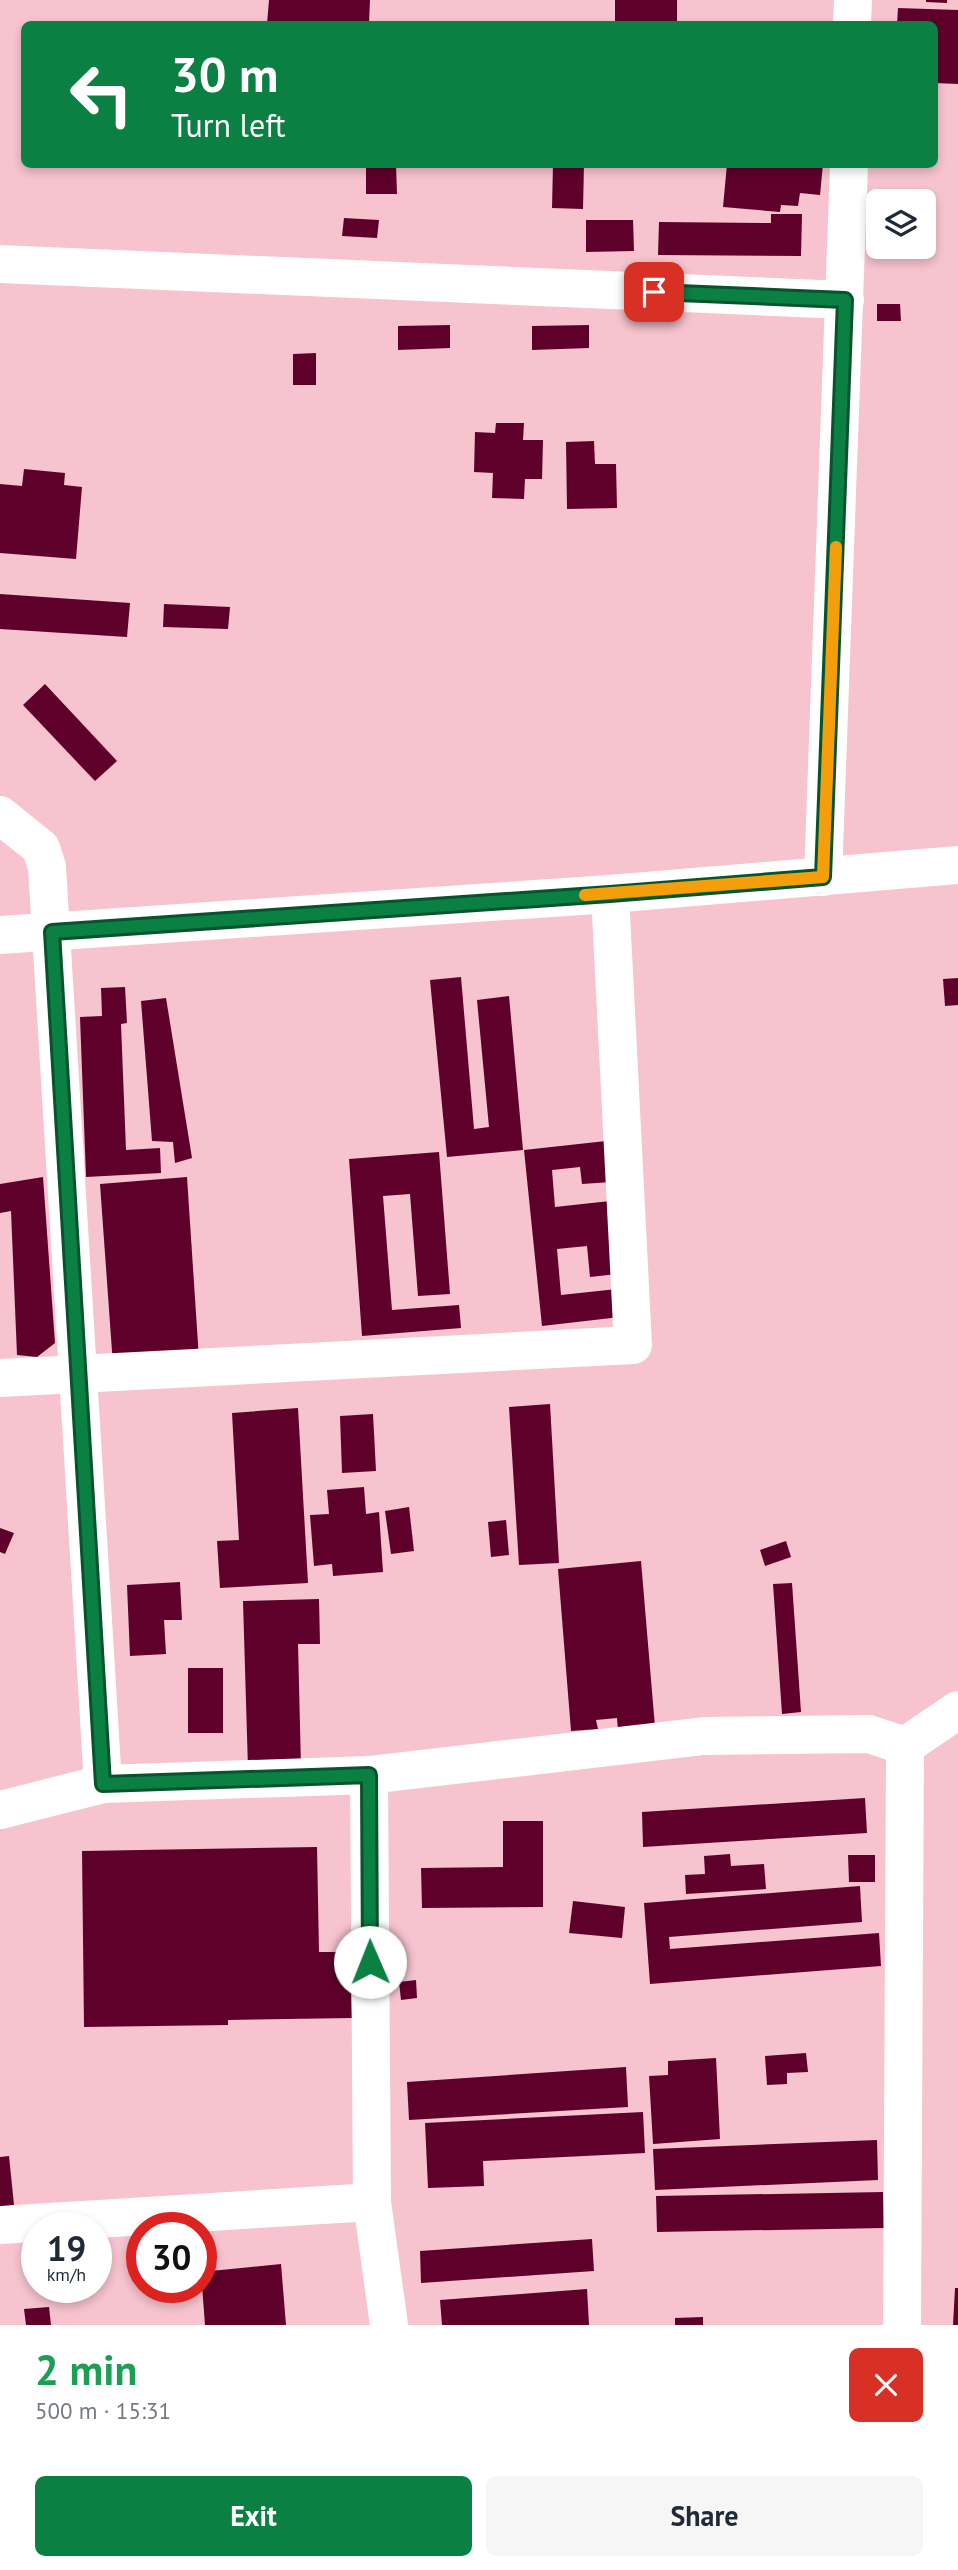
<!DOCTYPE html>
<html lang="en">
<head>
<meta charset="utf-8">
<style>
	:root { --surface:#fff; --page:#f6f6f7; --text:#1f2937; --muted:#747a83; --accent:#0b8043 }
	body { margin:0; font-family:"PT Sans",sans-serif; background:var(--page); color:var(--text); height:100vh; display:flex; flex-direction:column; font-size:26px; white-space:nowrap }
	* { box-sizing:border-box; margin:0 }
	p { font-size:23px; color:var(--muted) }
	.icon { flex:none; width:38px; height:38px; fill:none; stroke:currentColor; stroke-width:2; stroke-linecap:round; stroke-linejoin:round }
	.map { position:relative; height:2325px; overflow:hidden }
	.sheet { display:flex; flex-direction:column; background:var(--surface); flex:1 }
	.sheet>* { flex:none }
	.hud { position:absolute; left:21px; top:21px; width:917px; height:147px; border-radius:10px; box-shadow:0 4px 10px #0003; background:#0b8043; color:#fff; overflow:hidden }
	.fabs { position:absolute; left:866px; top:189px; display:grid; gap:14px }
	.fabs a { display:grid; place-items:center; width:70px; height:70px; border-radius:10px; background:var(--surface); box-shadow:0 4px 10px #0003; font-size:35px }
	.speed { position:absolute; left:21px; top:2212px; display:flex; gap:14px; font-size:35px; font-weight:700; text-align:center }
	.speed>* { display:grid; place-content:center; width:91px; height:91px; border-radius:50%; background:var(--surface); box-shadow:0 4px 10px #0003; line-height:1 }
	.speed small { font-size:18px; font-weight:400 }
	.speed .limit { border:10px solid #d22; background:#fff; color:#111 }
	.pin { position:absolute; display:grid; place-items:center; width:60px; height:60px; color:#fff; margin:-30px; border-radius:14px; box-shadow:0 4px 10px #0006 }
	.me { position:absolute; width:77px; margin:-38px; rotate:359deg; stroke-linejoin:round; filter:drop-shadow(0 0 5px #0008) }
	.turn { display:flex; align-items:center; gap:24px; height:147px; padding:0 35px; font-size:32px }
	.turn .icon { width:91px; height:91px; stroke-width:2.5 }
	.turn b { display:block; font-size:49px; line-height:60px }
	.round { display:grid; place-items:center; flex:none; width:74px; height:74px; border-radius:10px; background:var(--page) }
	.summary { display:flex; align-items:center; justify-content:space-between; height:119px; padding:0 35px }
	h1 { font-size:42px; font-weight:700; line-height:52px; color:#1e9e55 }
	.cta { display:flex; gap:14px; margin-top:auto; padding:14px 35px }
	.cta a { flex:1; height:80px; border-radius:10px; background:var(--accent); color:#fff; font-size:28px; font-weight:700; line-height:80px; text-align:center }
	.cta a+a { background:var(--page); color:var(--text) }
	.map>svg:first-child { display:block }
</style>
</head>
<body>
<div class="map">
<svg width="958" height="2325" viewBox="0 0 958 2325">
	<rect width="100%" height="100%" fill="#f6c3cf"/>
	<g fill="#5e002a">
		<polygon points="269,0 370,0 369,24 267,24"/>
		<rect x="615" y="0" width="62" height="24"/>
		<polygon points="926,0 947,0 947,3 926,2"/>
		<polygon points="898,8 958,10 958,84 934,83 934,24 897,24"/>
		<polygon points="366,164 396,164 397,194 366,194"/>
		<polygon points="553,164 584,164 583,209 552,208"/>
		<polygon points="727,164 823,164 820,195 800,193 798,206 781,205 780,212 723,207"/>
		<polygon points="771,214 802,214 801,256 658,255 659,222 771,223"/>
		<polygon points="344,218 379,220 377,238 342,236"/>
		<polygon points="586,220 633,220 634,251 586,252"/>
		<polygon points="877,304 900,304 901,321 877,321"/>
		<polygon points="450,325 450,348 398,350 398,326"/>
		<polygon points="589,325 589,348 532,350 532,326"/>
		<polygon points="316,353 316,385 293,385 293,354"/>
		<polygon points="496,423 524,423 523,440 543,440 542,479 525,479 524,499 492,498 493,473 474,472 475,432 495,433"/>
		<polygon points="594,441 595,464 616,464 617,508 567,509 566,442"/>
		<polygon points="24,469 65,473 64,485 82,487 76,559 0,553 0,484 22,486"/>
		<polygon points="0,594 130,603 127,637 0,629"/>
		<polygon points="164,604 230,607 228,629 163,627"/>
		<polygon points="45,684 117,761 95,781 23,705"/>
		<polygon points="461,977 474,1129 489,1127 477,1000 509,996 523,1150 447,1157 430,980"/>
		<polygon points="958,978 958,1005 945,1006 943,979"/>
		<polygon points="125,987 127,1023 121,1024 126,1150 160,1148 161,1173 86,1177 80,1017 102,1016 101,988"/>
		<polygon points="166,998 192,1158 175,1163 173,1142 152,1141 141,1001"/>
		<polygon points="606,1141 611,1182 582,1184 580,1167 552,1170 555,1207 610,1201 617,1274 590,1277 587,1246 557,1249 561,1295 617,1289 620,1317 542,1326 524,1150"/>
		<polygon points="439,1152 450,1294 418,1296 410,1194 383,1196 392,1310 459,1305 461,1328 362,1336 349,1159"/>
		<polygon points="43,1177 55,1343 37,1357 17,1355 11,1211 0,1213 0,1184"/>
		<polygon points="187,1177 199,1359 113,1365 100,1184"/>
		<polygon points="550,1404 559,1563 519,1565 509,1407"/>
		<polygon points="298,1408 308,1583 220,1588 217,1541 239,1540 232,1413"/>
		<polygon points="373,1414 376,1471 342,1473 340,1416"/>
		<polygon points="364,1487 366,1514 379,1512 383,1572 333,1576 332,1564 314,1566 310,1515 329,1514 327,1490"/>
		<polygon points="409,1507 414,1551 391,1554 385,1511"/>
		<polygon points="506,1520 509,1555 491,1557 488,1522"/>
		<polygon points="0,1528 14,1533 5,1554 0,1552"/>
		<polygon points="786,1541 791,1557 765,1566 760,1550"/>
		<polygon points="641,1561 655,1727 618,1730 617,1718 596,1720 598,1729 571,1731 558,1569"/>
		<polygon points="180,1582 182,1620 164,1620 166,1654 130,1656 127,1585"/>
		<polygon points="792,1583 801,1712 782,1714 773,1584"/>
		<polygon points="319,1599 320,1644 298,1644 301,1767 248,1769 243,1601"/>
		<rect x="188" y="1668" width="35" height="65"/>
		<polygon points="865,1798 867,1833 643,1847 642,1812"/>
		<polygon points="503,1821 543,1821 543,1907 422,1908 421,1868 503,1867"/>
		<polygon points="317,1847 319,1952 350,1952 352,2018 228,2020 228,2025 84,2027 82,1851"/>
		<polygon points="730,1854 731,1866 764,1864 766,1889 686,1894 685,1875 705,1874 704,1856"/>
		<polygon points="848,1855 875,1855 875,1882 849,1882"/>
		<polygon points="860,1886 862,1922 669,1937 670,1949 879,1933 881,1966 650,1984 644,1903"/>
		<polygon points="573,1901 625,1907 622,1938 569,1933"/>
		<polygon points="416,1980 417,1998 401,2000 399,1982"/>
		<polygon points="806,2053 808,2072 787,2073 787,2084 767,2085 765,2056"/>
		<polygon points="716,2058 720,2139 653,2144 649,2076 668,2075 668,2061"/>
		<polygon points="626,2067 628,2107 409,2120 407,2082"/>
		<polygon points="643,2112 645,2153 483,2161 484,2186 428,2188 425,2123"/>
		<polygon points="877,2140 878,2180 655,2190 653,2149"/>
		<polygon points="9,2156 14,2205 0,2207 0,2157"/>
		<polygon points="883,2192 884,2228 657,2232 656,2196"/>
		<polygon points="592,2239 594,2271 421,2283 420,2251"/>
		<polygon points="281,2264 286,2325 205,2325 201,2272"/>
		<polygon points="955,2288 958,2288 958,2325 953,2325"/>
		<polygon points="587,2289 589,2325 442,2325 440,2300"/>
		<polygon points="49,2307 51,2325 26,2325 24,2309"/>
		<polygon points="703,2317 703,2325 675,2325 675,2318"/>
	</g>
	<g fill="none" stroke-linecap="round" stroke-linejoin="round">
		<g stroke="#fff" stroke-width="38">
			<polyline points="852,24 853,0"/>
			<polyline points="0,264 845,300"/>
			<polyline points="0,815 41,848 47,867 103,1784"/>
			<polyline points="823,877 849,164"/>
			<polyline points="0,935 610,894 958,865"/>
			<polyline points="0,1378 633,1345 610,894"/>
			<polyline points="905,1746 958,1710"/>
			<polyline points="369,1775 372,2202 389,2325"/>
			<polyline points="0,1810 103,1784 369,1775 704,1736 869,1734 905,1746"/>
			<polyline points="0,2225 372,2202"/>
			<polyline points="902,2325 905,1746"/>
		</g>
	</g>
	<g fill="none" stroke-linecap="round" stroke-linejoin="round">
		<defs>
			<polyline id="route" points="370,1962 369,1775 103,1784 52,932 610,894 823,877 845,300 654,292"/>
		</defs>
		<use href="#route" stroke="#07532c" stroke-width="18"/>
		<use href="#route" stroke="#0b8043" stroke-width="12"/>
		<polyline stroke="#f59e0b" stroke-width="12" points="585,895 823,877 836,547"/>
	</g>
</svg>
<div class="fabs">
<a><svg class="icon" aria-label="layers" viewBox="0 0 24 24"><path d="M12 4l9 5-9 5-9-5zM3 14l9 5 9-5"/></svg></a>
</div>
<div class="speed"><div>19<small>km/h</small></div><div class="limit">30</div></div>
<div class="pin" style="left:654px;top:292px;background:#d93025"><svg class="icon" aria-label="arrive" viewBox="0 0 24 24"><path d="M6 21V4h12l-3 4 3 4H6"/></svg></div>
<svg class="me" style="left:370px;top:1962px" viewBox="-20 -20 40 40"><circle r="19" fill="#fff"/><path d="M0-13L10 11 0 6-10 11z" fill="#0b8043"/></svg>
<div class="hud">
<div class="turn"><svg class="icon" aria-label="left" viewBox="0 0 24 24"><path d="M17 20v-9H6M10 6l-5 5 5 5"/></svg><div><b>30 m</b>Turn left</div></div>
</div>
</div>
<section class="sheet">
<div class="summary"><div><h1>2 min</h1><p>500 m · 15:31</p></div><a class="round" style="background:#d93025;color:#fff"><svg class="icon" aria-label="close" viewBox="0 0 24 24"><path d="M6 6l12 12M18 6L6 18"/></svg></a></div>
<div class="cta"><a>Exit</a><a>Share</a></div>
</section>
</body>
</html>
